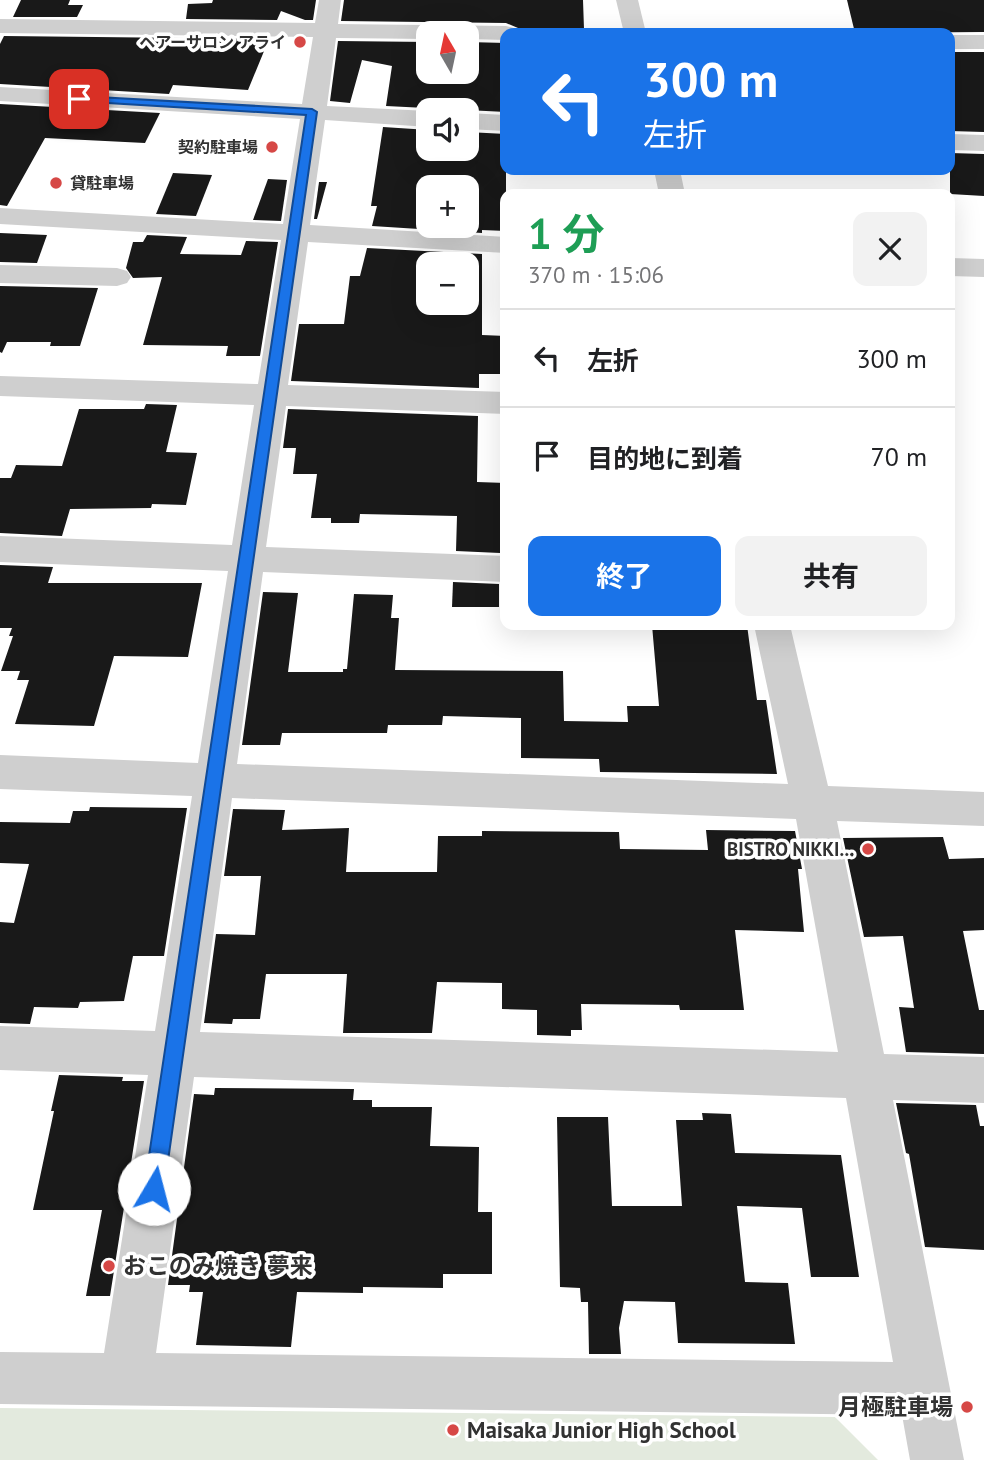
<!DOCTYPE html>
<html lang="ja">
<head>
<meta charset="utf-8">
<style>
	:root { --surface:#fff; --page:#f2f2f2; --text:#202124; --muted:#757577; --line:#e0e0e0; --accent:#1a73e8 }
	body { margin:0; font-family:"PT Sans","Noto Sans JP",sans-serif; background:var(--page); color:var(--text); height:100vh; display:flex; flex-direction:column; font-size:26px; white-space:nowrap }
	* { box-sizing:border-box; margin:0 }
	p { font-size:23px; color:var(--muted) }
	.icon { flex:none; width:38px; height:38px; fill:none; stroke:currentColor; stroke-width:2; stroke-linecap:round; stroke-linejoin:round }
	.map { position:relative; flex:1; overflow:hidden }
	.panel { position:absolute; left:500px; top:189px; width:455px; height:441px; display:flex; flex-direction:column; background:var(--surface); border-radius:14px; box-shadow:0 7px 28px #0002 }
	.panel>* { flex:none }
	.banner { position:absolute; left:500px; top:28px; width:455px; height:147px; border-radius:14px; box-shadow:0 7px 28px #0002; background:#1a73e8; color:#fff; overflow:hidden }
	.needle { width:46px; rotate:351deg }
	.fabs { position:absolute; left:416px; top:21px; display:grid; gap:14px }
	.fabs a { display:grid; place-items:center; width:63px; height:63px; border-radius:14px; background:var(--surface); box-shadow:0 7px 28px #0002; font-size:35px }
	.pin { position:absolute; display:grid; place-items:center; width:60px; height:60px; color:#fff; margin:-30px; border-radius:14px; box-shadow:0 4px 10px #0006 }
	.me { position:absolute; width:77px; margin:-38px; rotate:8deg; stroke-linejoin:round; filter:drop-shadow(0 0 5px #0008) }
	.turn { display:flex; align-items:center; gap:24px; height:147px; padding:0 28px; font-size:32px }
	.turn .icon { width:91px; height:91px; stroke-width:2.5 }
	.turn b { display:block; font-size:49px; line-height:60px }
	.round { display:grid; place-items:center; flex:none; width:74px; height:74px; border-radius:14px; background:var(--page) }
	.overview { display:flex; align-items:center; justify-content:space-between; height:119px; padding:0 28px }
	h1 { font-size:42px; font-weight:700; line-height:52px; color:#1e9e55 }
	.action { display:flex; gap:14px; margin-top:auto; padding:14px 28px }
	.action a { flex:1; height:80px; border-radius:14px; background:var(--accent); color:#fff; font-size:28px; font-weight:700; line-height:80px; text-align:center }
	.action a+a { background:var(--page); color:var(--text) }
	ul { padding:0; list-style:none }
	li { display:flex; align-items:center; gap:21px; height:98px; padding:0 28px; border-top:2px solid var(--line) }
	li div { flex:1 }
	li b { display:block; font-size:26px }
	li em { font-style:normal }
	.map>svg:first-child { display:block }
</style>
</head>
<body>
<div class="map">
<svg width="984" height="1460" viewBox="0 0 984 1460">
	<rect width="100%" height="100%" fill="#fff"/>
	<polygon fill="#e3eade" points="0,1408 835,1417 878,1460 0,1460"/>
	<g fill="#191919" fill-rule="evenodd">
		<polygon points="21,0 70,0 68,5 83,5 77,17 13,17"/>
		<polygon points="213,0 316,0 313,20 305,20 281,11 277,20 186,19 188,4 212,3"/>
		<polygon points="344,0 583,0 584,29 518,28 506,23 341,21"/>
		<polygon points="847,0 984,0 984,32 855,33"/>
		<polygon points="4,36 269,39 248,90 173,85 169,94 0,84 0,44"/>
		<polygon points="338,41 429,42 429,72 467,72 467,42 506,43 506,112 386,106 392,66 362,60 350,103 330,101"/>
		<polygon points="950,52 984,52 984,132 950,131"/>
		<polygon points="0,104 160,113 145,143 45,138 7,206 0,205"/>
		<path d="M383 127 429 130V149H467V132L506 134V231L482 230V233L372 226 377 206H371ZM429 187H467V226H429Z"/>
		<polygon points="950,153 984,154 984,196 950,194"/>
		<polygon points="173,173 212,175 196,216 156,214"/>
		<polygon points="268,179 287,180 281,221 253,220"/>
		<polygon points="319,182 327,182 317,219 314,219"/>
		<polygon points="0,233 47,235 37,263 0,262"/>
		<polygon points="147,235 187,237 180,254 241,255 246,241 278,242 260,356 226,356 228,346 143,345 162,277 133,278 126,268 133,242 143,242"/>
		<path d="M367 248 482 254V335L506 336V374H479V388L291 381 299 324H344L350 276H360ZM429 264H467V303H429Z"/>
		<polygon points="0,286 98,288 80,346 50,346 51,342 7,342 2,353 0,352"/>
		<polygon points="146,404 177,405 166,452 197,453 186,505 152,504 151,508 70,509 62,536 0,533 0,478 11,478 16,465 62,466 79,409 144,409"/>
		<polygon points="288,409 478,416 477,482 506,483 506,520 500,519 500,553 456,551 457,516 360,514 359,523 331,523 331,518 311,518 317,474 293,474 296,448 283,448"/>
		<polygon points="0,565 53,567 48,583 202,583 188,657 114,656 94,726 15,724 29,680 17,680 20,671 1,671 13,636 9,636 12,628 0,628"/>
		<polygon points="453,582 499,584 499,607 452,607"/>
		<polygon points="263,592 298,593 288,672 343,672 343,669 347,669 354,594 393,595 391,618 399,618 395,670 563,671 564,721 628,722 627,706 659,706 652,625 747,625 757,700 766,700 777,774 600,772 599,759 521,758 521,718 443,716 442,725 388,725 387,733 282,733 280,745 242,745"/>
		<polygon points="90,807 187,808 164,956 133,956 124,1001 80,1002 78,1008 34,1007 30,1024 0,1023 0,922 14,923 29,864 0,863 0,822 70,823 73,811 89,811"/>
		<polygon points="233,809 285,810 282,830 349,828 346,872 437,872 438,836 482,836 482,831 619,832 620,849 708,850 706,830 795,831 802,869 798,869 804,932 735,930 744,1010 680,1010 679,1005 581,1004 582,1030 571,1030 571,1036 537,1035 537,1010 502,1009 502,983 437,982 432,1033 343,1033 347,974 266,974 260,1019 233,1019 232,1024 204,1023 216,934 255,935 261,876 224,876"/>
		<polygon points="943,837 949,859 984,858 984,930 963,931 979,1010 984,1010 984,1054 906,1052 899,1007 914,1008 903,936 864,937 843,838"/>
		<polygon points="59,1075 123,1077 122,1081 144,1081 110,1296 86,1296 102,1210 33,1210 54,1111 51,1111"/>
		<polygon points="215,1088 354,1089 353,1100 372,1100 372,1107 432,1107 430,1146 479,1147 478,1212 492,1212 492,1274 443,1274 443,1288 363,1287 363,1293 297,1292 291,1347 196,1345 203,1292 189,1292 190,1285 168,1285 194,1094 214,1095"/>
		<polygon points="896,1103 976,1105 980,1126 984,1126 984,1250 925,1247 909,1154 906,1153"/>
		<polygon points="702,1113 731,1114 735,1153 841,1155 859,1277 811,1277 802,1208 737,1206 745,1282 788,1283 795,1344 678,1343 675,1302 624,1301 619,1328 621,1354 589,1354 588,1302 581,1302 580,1288 560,1287 557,1117 608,1117 612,1206 682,1206 676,1120 703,1120"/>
	</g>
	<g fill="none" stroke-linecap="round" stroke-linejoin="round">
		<g fill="#cfcfcf" fill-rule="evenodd">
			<path d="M319 0H341L338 24 506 26 514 28 518 33H506V40L467 39V33H429V39L336 38 327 106 429 111V127L325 120 310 225 506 237V253L308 242 288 385 506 392V414L286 406 266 547 506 556V582L263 572 237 764 788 784 754 625H790L828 786 984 792V826L837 821 884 1054 984 1057V1103L893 1100 964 1460H910L902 1415 0 1404V1352L104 1353 148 1075 0 1070V1026L155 1031 192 796 0 789V755L198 763 228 571 0 562V536L232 545 254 405 0 396V376L258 384 281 240 0 224V208L283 224 300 119 0 101V87L302 104 313 37 0 33V19L315 23ZM232 798 796 819 838 1052 200 1032ZM194 1077 846 1098 893 1362 156 1353Z"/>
			<polygon points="616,0 638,0 646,33 624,33"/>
			<rect x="950" y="35" width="34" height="14"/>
			<polygon points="467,113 506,115 506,131 467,129"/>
			<polygon points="950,134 984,135 984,151 950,150"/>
			<polygon points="654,170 680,170 685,194 659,194"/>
			<polygon points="950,258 984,259 984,277 950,276"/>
			<polygon points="0,265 117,268 127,271 131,277 127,283 117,286 0,283"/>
		</g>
	</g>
	<polygon fill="#1a73e8" stroke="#114b97" stroke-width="2" points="79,96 312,109 317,112 164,1189 161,1196 154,1199 147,1196 144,1189 306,115 75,101 74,99"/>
	<g fill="#d64846" stroke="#fff" stroke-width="2.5">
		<circle cx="300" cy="42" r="7"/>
		<circle cx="272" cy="147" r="7"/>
		<circle cx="56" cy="183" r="7"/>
		<circle cx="868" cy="849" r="7"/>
		<circle cx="109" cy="1266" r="7"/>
		<circle cx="967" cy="1407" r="7"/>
		<circle cx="453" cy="1430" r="7"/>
	</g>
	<g text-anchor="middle" stroke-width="7" stroke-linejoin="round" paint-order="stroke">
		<g font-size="16" font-weight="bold" fill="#323232" stroke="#fff" text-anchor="end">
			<text x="286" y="48">ヘアーサロン アライ</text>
			<text x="258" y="153">契約駐車場</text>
			<text x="70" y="189" text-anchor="start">貸駐車場</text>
		</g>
		<g font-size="19" font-weight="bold" fill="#323232" stroke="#fff" text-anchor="end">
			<text x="854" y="856">BISTRO NIKKI...</text>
		</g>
		<g font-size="23" font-weight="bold" fill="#323232" stroke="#fff" text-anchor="start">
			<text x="123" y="1274">おこのみ焼き 夢来</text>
			<text x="953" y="1415" text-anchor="end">月極駐車場</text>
			<text x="467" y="1438">Maisaka Junior High School</text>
		</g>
	</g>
</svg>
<div class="fabs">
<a><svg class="needle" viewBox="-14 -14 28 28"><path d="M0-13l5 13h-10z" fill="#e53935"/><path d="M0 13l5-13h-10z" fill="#757577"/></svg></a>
<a><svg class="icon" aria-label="sound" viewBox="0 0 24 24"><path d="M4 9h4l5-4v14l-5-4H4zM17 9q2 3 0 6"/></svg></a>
<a>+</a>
<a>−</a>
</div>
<div class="pin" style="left:79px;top:99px;background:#d93025"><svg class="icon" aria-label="arrive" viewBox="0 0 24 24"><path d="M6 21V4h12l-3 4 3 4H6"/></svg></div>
<svg class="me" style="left:154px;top:1189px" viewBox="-20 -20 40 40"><circle r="19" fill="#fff"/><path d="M0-13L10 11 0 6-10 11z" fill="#1a73e8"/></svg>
<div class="banner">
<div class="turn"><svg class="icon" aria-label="left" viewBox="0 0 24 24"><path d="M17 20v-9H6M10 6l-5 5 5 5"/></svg><div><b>300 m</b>左折</div></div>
</div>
<section class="panel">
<div class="overview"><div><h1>1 分</h1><p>370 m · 15:06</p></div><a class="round"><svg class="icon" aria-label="close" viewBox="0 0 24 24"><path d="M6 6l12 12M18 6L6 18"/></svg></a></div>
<ul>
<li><svg class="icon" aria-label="left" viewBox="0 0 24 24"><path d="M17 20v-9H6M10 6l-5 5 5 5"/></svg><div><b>左折</b></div><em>300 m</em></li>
<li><svg class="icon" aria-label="arrive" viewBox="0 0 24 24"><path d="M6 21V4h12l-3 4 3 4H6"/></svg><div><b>目的地に到着</b></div><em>70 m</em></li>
</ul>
<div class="action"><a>終了</a><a>共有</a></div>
</section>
</div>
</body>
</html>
